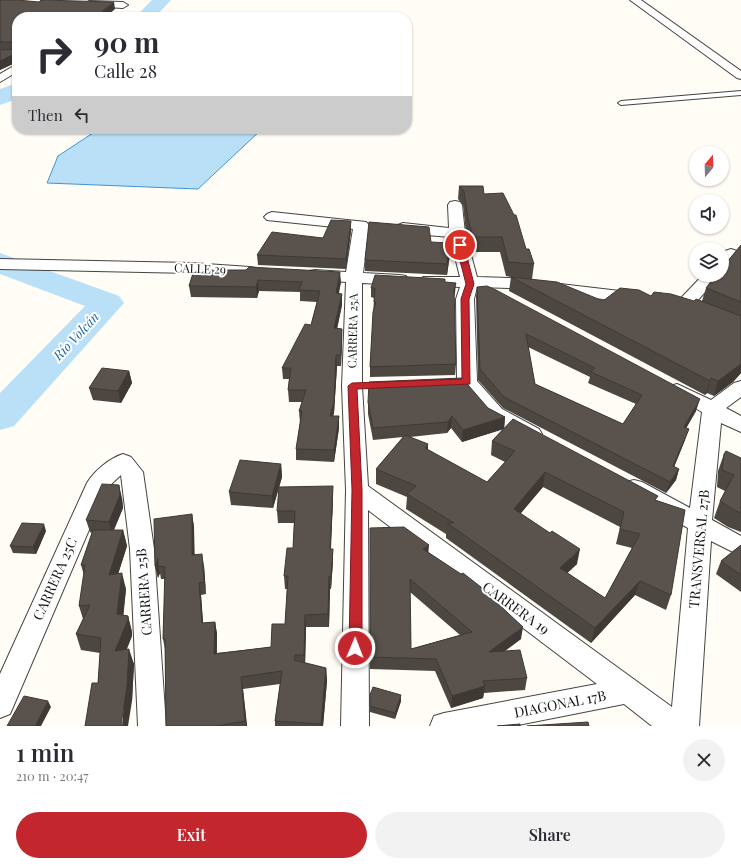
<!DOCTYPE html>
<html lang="en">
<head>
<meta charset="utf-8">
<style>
	:root { --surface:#fff; --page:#f2f2f3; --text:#2b2b33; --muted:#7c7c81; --accent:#c4262e }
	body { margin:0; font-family:"Playfair Display",serif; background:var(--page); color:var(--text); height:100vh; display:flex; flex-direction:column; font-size:15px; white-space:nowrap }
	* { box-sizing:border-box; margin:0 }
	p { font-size:13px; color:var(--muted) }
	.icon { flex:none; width:22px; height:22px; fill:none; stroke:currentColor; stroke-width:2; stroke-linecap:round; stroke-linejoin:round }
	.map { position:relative; height:726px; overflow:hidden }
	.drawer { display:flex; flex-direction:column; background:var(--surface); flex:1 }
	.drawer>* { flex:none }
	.guide { position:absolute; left:12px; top:12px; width:400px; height:122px; border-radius:16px; box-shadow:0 1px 3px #0004; background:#fff; color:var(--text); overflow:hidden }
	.needle { width:26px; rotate:19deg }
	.controls { position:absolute; left:689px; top:146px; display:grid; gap:8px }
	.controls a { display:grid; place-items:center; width:40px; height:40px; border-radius:50%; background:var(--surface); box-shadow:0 1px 3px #0004; font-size:20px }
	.pin { position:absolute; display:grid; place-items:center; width:34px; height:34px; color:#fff; margin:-17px; border:2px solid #fff; border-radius:50%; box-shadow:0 1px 4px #0007 }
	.me { position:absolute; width:44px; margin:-22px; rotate:1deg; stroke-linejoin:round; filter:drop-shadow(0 0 3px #0008) }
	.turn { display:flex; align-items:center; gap:14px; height:84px; padding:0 16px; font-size:18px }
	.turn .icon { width:52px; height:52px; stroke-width:2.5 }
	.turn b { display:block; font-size:28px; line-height:34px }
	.then { display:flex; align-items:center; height:38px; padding:0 16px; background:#0003; gap:8px; font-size:15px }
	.round { display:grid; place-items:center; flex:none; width:42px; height:42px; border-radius:21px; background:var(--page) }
	.headline { display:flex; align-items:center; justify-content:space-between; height:68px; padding:0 16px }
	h1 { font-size:24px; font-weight:600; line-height:30px }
	.primary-button { display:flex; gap:8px; margin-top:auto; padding:8px 16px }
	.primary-button a { flex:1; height:46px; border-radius:24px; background:var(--accent); color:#fff; font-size:16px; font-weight:600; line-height:46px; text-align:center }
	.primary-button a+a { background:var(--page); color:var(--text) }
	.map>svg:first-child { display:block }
</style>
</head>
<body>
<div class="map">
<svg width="741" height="726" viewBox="0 0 741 726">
	<rect width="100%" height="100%" fill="#fffdf5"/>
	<polygon fill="#b9e0f7" stroke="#3f96cf" points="99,129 262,129 198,189 47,183 58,156"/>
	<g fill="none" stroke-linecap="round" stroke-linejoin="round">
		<g fill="#b9e0f7" fill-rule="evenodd">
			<polygon points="152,0 171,0 155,17 135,17"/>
			<polygon points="17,83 17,99 0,105 0,89"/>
			<polygon points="0,253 119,296 124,303 14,426 0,430 0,393 85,306 0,274"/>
		</g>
		<defs>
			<polygon id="service" points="741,91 741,95 621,105 618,103 621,101"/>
			<g id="minor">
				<polygon points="630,0 641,0 741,71 741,79 737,78"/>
				<polygon points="89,1 123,2 128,5 123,8 86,6 84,4"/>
				<polygon points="17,64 17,72 0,82 0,74"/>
				<polygon points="455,201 460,202 462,205 465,233 477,277 509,278 637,293 643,294 646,298 643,302 637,303 509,288 477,287 474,299 477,381 502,409 539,429 542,434 539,439 532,441 525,439 488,419 457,382 456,299 460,287 423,285 421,281 423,277 460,277 450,237 403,233 398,231 395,228 398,225 403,223 449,228 448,205 450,202"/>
				<polygon points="272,212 366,222 369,225 363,273 400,275 406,276 408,280 406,284 400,285 362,283 362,386 368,486 672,707 688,528 626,494 623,488 626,482 634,480 642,482 690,508 702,412 670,394 667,390 670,386 677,384 711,400 734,383 741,381 741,397 726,408 741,416 741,432 721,423 712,520 741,536 741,556 711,541 699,726 652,726 624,704 513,726 430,726 434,716 444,713 597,684 368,510 369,726 341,726 346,490 342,386 346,282 309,279 307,275 309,271 315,270 346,272 353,229 267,220 264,217 267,214"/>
				<polygon points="731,249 737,251 739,254 728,267 722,269 722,254 725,251"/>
				<polygon points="0,259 191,263 250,267 256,268 258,272 256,276 250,277 191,273 0,269"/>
				<polygon points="703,275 720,275 692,307 686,308 680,307 677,303 680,299"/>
				<path d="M123 454 131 457 143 472 154 549 166 726H138L130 549 121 475 107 488 10 714 0 718V674L87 483C94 471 110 458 123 454Z"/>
			</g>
		</defs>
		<use href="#service" stroke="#444" stroke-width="2"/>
		<use href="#minor" stroke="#444" stroke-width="2"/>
		<use href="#service" fill="#fff" fill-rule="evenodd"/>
		<use href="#minor" fill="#fff" fill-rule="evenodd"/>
	</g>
	<g fill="#4d4742" fill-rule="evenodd">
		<polygon points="0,0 115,9 17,17 17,62 0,70 0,50 7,50 0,50"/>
		<polygon points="459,186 484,194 514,215 526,249 534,264 532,279 603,301 651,296 694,301 702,301 706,288 741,245 741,373 733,382 714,396 707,393 705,395 509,291 511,277 506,276 500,252 472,252 466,233 463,205 458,199"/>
		<polygon points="351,231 346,269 258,265 257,255"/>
		<polygon points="450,243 450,254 447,275 365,271 365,260"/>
		<polygon points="194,270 341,282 338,294 342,294 342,305 337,328 342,329 342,340 341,366 337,366 334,413 333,416 339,416 339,428 334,462 296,460 296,449 300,423 299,411 302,402 289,402 288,390 289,379 283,379 282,368 311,325 317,302 300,301 300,292 259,291 257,298 191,297 189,286"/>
		<polygon points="445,282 455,293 454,296 456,364 455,375 370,377 370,367 374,298 371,297 371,288"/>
		<path d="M477 287 696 411 686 428 685 440 674 467 679 469 676 480 666 493 503 408 478 380 476 297ZM528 347 590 377 588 383 636 404 623 424 535 384Z"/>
		<polygon points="129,371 132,383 121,403 93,400 89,388"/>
		<path d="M368 402 488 408 505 417 504 429 657 501 671 595 666 610 635 595 591 643 446 538V534L406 509 407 497 376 484V469L403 437 373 440 368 414ZM451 428 462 442 503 429 492 441 491 455 505 462 487 482 428 450 410 437 447 433ZM543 487 620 527 616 544 632 548 605 598 567 573 577 564 520 513Z"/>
		<polygon points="724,454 741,458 741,532 728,527 714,518 720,501 725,491 717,487 718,471"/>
		<polygon points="281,464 282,477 273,508 231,505 229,492"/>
		<polygon points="122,498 123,508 114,530 123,530 127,546 118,574 126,589 123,615 128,616 132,632 132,636 127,649 134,664 132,701 98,683 100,653 81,650 76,634 83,619 79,606 84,575 81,565 92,533 90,532 86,520"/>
		<polygon points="333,499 331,549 333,561 331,589 330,589 329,627 306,627 305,663 326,668 327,681 323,726 275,726 275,721 280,684 243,689 247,726 166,726 165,649 163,639 165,579 161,579 160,573 158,578 155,566 192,514 194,527 194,555 204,566 206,594 201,595 203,623 215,622 217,634 217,653 271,647 285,624 287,589 285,589 284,576 293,548 294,523 278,523 277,511"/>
		<path d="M370 528 428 552 495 598 494 601 521 639 505 651 527 678 525 690 484 693 483 698 451 708 435 671 370 669ZM410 592 460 635 411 649Z"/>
		<polygon points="46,531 36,554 13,553 10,546"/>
		<polygon points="741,545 741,592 716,574 721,561"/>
		<polygon points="370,695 401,701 395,719 370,712"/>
	</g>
	<g fill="#3f3936">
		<polygon points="114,2 115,9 106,17 95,17"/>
		<polygon points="17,53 17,62 0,70 0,61"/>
		<polygon points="351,221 351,231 346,269 346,259"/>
		<polygon points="450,243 450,254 447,275 447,264"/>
		<polygon points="340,272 341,282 337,304 336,293"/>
		<polygon points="258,280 259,291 257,298 256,287"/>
		<polygon points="456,283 455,293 453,299 454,289"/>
		<polygon points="342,294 342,305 335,339 334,328"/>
		<polygon points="342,329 342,340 341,366 341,355"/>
		<polygon points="336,355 337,366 334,413 330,427 330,416"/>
		<polygon points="741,364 741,373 733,382 714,396 718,381"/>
		<polygon points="129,371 132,383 121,403 118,391"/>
		<polygon points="711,378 707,393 705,395 710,381"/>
		<polygon points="700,399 696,411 680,439 684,427"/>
		<polygon points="339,416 339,428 334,462 334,450"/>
		<polygon points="452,416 451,428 447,433 448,422"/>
		<polygon points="505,417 504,429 462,442 463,430"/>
		<polygon points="689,429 685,440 670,477 673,466"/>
		<polygon points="428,444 428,458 425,448"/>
		<polygon points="281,464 282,477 273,508 272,496"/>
		<polygon points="679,469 676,480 666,493 670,482"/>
		<polygon points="545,472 543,487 512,524 514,509"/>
		<polygon points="119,485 122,498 123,508 112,534 109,522"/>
		<polygon points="333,486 333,499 330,561 330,549"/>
		<polygon points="192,514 194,527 195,568 192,555"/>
		<polygon points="44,524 46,531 36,554 33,547"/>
		<polygon points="123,530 127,546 113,590 109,575"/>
		<polygon points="429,545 428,557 423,549"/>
		<polygon points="333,549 333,561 331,589 331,577"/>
		<polygon points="580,549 577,564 557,583 560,568"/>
		<polygon points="202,554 204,566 206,594 204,582"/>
		<polygon points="158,558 158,566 160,573 158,578 155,566"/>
		<polygon points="122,573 126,589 122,630 117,614"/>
		<polygon points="329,576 330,589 329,627 328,614"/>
		<polygon points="640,581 635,595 591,643 595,628"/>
		<polygon points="199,583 201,595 204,635 202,623"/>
		<polygon points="305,615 306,627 305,668 304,655"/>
		<polygon points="128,616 132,632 132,636 119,666 115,651"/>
		<polygon points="215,622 217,634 216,666 214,654"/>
		<polygon points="523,627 521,639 487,664 489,652"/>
		<polygon points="129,649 134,664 132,701 128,726 122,726"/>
		<polygon points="326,668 327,681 323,726 321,726"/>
		<polygon points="241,677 243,689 247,726 246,726 245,721"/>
		<polygon points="485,686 483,698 451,708 452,696"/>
		<polygon points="401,695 401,701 395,719 395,713"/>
		<polygon points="48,701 51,707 41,726 35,726"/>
	</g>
	<g fill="#5a524d" stroke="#3f3936" fill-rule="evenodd">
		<polygon points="0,0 17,0 39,2 41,0 114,2 95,17 17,17 17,53 0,61 0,50 17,49 15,42 0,42"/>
		<polygon points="459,186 483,186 484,194 503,193 514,215 516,215 526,249 529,249 534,264 508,262 502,237 473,237 468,219 464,191"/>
		<polygon points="331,220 351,221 346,259 257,255 272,232 323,238"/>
		<polygon points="369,222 429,227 431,242 450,243 447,264 365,260"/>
		<polygon points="741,245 741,302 706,288 716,275 722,275 722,268"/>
		<polygon points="249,267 340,272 336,293 342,294 334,328 342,329 341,355 336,355 334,402 330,416 339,416 334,450 296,449 302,411 299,411 306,390 288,390 291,368 282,368 305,324 311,325 320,291 299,290 302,282 258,280 256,287 189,286 194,270 246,270"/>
		<polygon points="375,275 445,279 445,282 456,283 454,289 456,364 370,367 373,312 376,302 374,302 375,288 371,288"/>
		<polygon points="511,277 557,282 603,301 620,288 639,290 651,296 654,292 671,294 694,301 696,299 741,316 741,364 737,367 718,381 711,378 710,381"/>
		<path d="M487 286 496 290 700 399 684 427 689 429 673 466 679 469 670 482 504 397 480 369 477 287ZM526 334 595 368 591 372 642 395 623 424 535 384Z"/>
		<polygon points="102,368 129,371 118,391 89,388"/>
		<polygon points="462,378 488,408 505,417 463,430 452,416 448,422 373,428 368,402 369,382"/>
		<path d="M513 419 658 496 655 500 685 510 671 595 640 581 595 628 447 523H454L407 494 416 486 376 469 405 435 428 444 425 448 487 482 515 451 492 441ZM545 472 624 512 620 529 640 534 605 598 560 568 580 549 552 531 550 533 514 509Z"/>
		<polygon points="726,451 741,458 741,513 734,510 720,501 734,475 722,470 724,454"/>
		<polygon points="240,460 281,464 272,496 229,492"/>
		<polygon points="102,484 119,485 120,495 109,522 86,520"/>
		<polygon points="333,486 330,549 333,549 331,577 329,576 328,614 305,615 304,655 295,655 294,660 326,668 321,724 275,721 282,671 241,677 245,721 217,726 166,726 165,639 163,639 165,567 158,566 158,558 155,566 154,519 192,514 192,555 202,554 204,582 199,583 202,623 215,622 214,654 271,647 272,624 285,624 288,576 284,576 287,548 293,548 295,511 277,511 279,487"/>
		<polygon points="22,523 44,524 33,547 10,546"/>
		<path d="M404 527 429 545 423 549 461 574 463 573 495 598 493 599 523 627 489 652 520 650 527 678 483 681 485 686 452 696 436 659 370 657V528ZM410 579 472 632 411 649Z"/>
		<polygon points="93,530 123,530 109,575 122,573 117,614 128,616 128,620 115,651 129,649 127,686 121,725 125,725 125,726 85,726 92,683 98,683 101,638 76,634 90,605 79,606 85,565 81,565"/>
		<polygon points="741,545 741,575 721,561"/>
		<polygon points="373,687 401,695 395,713 370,706 370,695"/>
		<polygon points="24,696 48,701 35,726 7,726"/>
		<polygon points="588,722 589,726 527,726"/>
		<polygon points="520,724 520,726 497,726"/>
	</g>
	<polygon fill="#c4262e" stroke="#7f191e" points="460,243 464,245 474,284 469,299 470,384 357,389 362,490 362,648 360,651 355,653 351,651 349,648 352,490 348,386 352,383 462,379 461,299 466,284 456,245"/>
	<g text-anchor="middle" stroke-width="4" stroke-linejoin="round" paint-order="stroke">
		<g font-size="12" fill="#111" stroke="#fff">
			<text transform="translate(200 269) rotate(2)" y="4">CALLE 29</text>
			<text transform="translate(353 331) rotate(-89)" y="4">CARRERA 25A</text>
		</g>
		<g font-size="13" font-style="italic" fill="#1768a6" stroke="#fff">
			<text transform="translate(76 336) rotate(-47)" y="5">Río Volcán</text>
		</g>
		<g font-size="14" fill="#111" stroke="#fff">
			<text transform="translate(699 549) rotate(-85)" y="5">TRANSVERSAL 27B</text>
			<text transform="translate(55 579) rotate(-66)" y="5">CARRERA 25C</text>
			<text transform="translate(144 592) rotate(-94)" y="5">CARRERA 25B</text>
			<text transform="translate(516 608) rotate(36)" y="5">CARRERA 19</text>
			<text transform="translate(560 704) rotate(-11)" y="5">DIAGONAL 17B</text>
		</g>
	</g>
</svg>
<div class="controls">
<a><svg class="needle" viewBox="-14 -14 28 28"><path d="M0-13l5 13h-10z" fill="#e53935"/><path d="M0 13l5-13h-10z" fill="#7c7c81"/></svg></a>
<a><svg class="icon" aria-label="sound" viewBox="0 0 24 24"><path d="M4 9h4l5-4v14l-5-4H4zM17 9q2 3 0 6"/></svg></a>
<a><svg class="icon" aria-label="layers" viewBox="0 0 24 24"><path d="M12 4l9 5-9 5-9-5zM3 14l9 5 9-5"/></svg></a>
</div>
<div class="pin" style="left:460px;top:245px;background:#d93025"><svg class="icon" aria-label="arrive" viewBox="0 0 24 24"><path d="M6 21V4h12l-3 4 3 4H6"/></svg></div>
<svg class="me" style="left:355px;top:648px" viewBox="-20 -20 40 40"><circle r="17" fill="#c4262e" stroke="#fff" stroke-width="3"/><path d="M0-11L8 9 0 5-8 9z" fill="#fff"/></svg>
<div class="guide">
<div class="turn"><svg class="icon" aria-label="right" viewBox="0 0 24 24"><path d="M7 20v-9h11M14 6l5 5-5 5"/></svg><div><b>90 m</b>Calle 28</div></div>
<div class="then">Then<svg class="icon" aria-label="left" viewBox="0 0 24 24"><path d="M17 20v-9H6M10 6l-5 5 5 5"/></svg></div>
</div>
</div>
<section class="drawer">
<div class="headline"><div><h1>1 min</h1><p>210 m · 20:47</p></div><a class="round"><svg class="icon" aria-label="close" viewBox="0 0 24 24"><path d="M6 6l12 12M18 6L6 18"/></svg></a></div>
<div class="primary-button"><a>Exit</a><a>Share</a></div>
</section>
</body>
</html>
